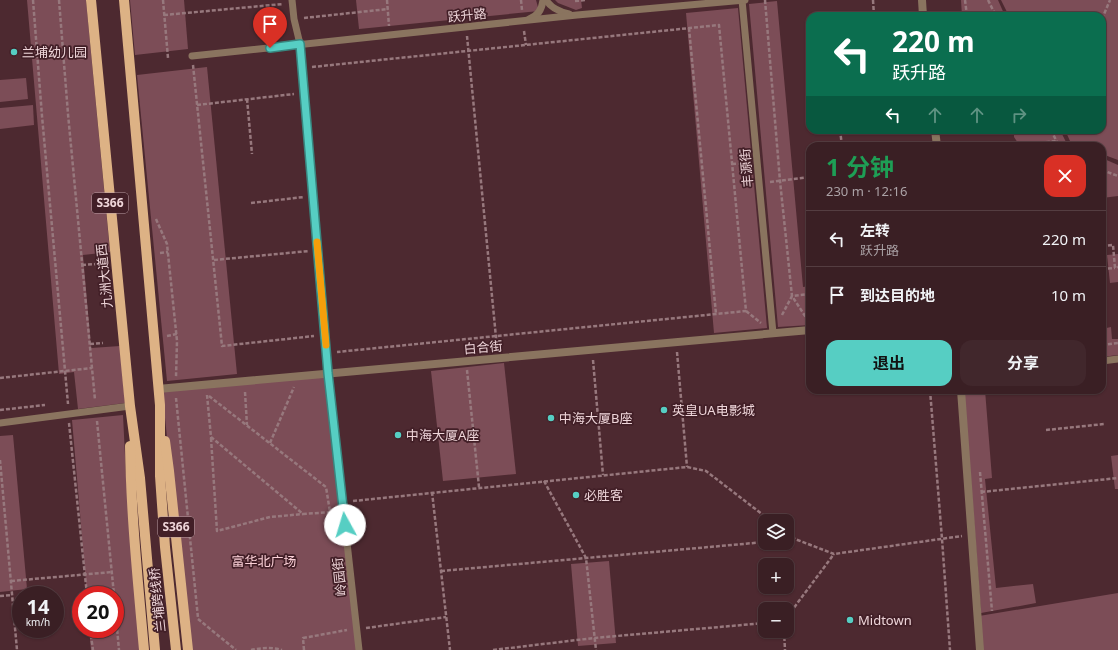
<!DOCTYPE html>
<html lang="zh">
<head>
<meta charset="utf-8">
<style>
	:root { --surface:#3a1f24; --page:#41272c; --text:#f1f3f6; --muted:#aba2a6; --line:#543d41; --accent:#56cec3 }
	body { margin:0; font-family:"Noto Sans","Noto Sans SC",sans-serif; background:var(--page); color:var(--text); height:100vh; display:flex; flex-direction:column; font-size:15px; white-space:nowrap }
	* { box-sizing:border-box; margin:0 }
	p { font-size:13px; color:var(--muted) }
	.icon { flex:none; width:22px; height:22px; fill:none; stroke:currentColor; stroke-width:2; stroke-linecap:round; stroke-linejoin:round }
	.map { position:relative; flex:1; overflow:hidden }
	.drawer { position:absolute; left:806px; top:142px; width:300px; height:252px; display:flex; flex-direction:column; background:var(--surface); border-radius:12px; box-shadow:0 1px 3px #0004,0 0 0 1px var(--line) }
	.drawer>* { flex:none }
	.banner { position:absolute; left:806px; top:12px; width:300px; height:122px; border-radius:12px; box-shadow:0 1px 3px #0004,0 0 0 1px var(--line); background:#0b6e4f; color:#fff; overflow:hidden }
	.buttons { position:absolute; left:758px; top:514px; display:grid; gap:8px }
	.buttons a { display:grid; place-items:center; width:36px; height:36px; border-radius:8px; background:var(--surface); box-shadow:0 1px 3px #0004,0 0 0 1px var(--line); font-size:20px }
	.speed { position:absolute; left:12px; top:586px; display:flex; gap:8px; font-size:20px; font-weight:700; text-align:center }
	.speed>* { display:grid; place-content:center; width:52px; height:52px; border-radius:50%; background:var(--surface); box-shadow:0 1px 3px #0004,0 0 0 1px var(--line); line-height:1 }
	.speed small { font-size:10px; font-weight:400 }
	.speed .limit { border:6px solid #d22; background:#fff; color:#111 }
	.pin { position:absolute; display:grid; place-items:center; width:34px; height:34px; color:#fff; margin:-41px -17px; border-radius:50% 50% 50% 0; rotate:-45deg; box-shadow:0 0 4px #0007 }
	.pin .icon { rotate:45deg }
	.me { position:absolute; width:44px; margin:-22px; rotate:354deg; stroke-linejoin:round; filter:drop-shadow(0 0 3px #0008) }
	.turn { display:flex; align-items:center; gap:14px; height:84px; padding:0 20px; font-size:18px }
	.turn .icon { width:52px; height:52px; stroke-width:2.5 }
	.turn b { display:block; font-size:28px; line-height:34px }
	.lanes { display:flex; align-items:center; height:38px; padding:0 20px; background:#0003; justify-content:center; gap:20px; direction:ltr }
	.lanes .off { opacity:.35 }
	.round { display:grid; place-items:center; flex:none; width:42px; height:42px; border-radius:12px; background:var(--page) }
	.summary { display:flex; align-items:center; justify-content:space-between; height:68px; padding:0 20px }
	h1 { font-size:24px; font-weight:700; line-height:30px; color:#1e9e55 }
	.primary-button { display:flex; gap:8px; margin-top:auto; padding:8px 20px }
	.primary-button a { flex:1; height:46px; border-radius:12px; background:var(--accent); color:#111; font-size:16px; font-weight:700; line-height:46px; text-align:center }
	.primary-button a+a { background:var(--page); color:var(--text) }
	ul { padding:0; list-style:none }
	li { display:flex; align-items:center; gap:12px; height:56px; padding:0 20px; border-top:1px solid var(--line) }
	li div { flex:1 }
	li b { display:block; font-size:15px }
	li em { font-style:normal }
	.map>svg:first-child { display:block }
</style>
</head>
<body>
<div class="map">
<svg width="1118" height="650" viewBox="0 0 1118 650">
	<rect width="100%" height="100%" fill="#4d2930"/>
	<g fill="#7c4d57">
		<polygon points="27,0 86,0 110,252 83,255 91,348 120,346 125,403 78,409 74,372 59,374"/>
		<polygon points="130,0 184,0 188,49 135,55"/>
		<polygon points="356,0 536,0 539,11 359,29"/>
		<polygon points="555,0 581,0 582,8 576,10 558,3"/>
		<polygon points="961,0 998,0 1005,16 962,16"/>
		<polygon points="1001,0 1118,0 1118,160 1102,154 1102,146 1083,146 1070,141 1065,130 1102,130 1102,16 1009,16"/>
		<polygon points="777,1 803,287 810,286 810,325 778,327 749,4"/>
		<polygon points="738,8 767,328 714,333 686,13"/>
		<polygon points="207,67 237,374 167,381 137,75"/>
		<polygon points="26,78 28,99 0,102 0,80"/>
		<polygon points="33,105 34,125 0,129 0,108"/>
		<polygon points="1014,130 1060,130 1067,144 1072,146 1020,146 1014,137"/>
		<polygon points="1102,158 1118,165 1118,196 1102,198"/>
		<polygon points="1118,254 1118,282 1110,283 1107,255"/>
		<polygon points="1111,327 1112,339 1118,339 1118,355 1102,357 1102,329"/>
		<polygon points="504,363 516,474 443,481 431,371"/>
		<polygon points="328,374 358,650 189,650 162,389"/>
		<polygon points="964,390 985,390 992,478 985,479 996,588 1033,584 1036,603 981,613"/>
		<polygon points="123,415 126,476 142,650 91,650 89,629 115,629 115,595 87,595 72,420"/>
		<polygon points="13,435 27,589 0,592 0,436"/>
		<polygon points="1118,455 1118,489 1115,489 1111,456"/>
		<polygon points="609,561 616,643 578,646 571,564"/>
		<polygon points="1118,593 1118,650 981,650 979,616"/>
	</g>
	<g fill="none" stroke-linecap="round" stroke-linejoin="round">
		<g stroke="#97787d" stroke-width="2.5" stroke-dasharray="4 2" stroke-linecap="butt">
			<polyline points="33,0 42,116 68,404"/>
			<polyline points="59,0 68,114 95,400"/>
			<polyline points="163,0 168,58"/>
			<polyline points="387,0 389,26"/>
			<polyline points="521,0 522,10"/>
			<polyline points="765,0 780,181 792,296 810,294"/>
			<polyline points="873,0 874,16"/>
			<polyline points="965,0 967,16"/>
			<polyline points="988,0 996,16"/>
			<polyline points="575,1 586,0"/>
			<polyline points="164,15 283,4"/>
			<polyline points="304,18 388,9"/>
			<polyline points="1102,19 1110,0"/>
			<polyline points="689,28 716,314"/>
			<polyline points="524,31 526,45"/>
			<polyline points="467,36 497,348"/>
			<polyline points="193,65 222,346 314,336"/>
			<polyline points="312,67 719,25 746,311 337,352"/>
			<polyline points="247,99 252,154"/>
			<polyline points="197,105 294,94"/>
			<polyline points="840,130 842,146"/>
			<polyline points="1051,130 1059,146"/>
			<polyline points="1010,146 1057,141"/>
			<polyline points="732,164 748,163"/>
			<polyline points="1102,170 1118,176"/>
			<polyline points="770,182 810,177"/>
			<polyline points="251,203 304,197"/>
			<polyline points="156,219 167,244 177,341 176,377"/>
			<polyline points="1102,246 1113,245 1115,268 1118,267"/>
			<polyline points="160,253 168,252"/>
			<polyline points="214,260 309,251"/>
			<polyline points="82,265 96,264"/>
			<polyline points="1102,269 1115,268"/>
			<polyline points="746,311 761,323"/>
			<polyline points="782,315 792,296 807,319"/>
			<polyline points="167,336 177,334"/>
			<polyline points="90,344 103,343"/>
			<polyline points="1102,345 1118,343"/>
			<polyline points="677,352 687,467"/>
			<polyline points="593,360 603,475"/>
			<polyline points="467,370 479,487"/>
			<polyline points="0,378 92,368"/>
			<polyline points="843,390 843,394 882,390"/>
			<polyline points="930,390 942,539 950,650"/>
			<polyline points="245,392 247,425"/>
			<polyline points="207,395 211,437 303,514 333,512"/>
			<polyline points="209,396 326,487 330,512"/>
			<polyline points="176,398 198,618"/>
			<polyline points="0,410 45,405"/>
			<polyline points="97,421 114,595"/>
			<polyline points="69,423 87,595"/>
			<polyline points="1046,430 1104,424"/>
			<polyline points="211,438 217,531 270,517 303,514"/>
			<polyline points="270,443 294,387"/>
			<polyline points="0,460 17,650"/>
			<polyline points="980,472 992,611"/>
			<polyline points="544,481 586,558 596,650"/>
			<polyline points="432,492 450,650"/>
			<polyline points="981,492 1118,478"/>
			<polyline points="353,501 687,467 706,471 771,521"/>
			<polyline points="787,533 795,539 834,554 962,536"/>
			<polyline points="787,540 795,539"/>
			<polyline points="441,571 765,542"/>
			<polyline points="11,581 112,572"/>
			<polyline points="0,596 12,595"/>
			<polyline points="115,606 119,650"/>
			<polyline points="787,617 834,554"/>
			<polyline points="198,619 236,650"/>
			<polyline points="366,628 446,617"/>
			<polyline points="90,629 93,650"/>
			<polyline points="784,631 785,650"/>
			<path d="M251 650C260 648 272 647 282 650"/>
			<polyline points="304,650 303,638 347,630"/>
			<polyline points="493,650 594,638 765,623"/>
		</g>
		<g stroke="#8a745f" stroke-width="7">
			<polyline points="292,0 294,19 300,44 328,373 359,650"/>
			<path d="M546 0C551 8 560 12 569 14"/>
			<polyline points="742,0 773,333"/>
			<path d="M529 19C538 16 542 9 543 0"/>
			<polyline points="192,56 577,15 745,0"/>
			<polyline points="1102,361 1118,359"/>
			<polyline points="0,423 130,406"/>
		</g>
		<g stroke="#8a745f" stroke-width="8">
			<polyline points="922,0 923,16"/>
			<polyline points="935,130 937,146"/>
			<polyline points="158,389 810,330"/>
			<polyline points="961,390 980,650"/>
		</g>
		<g stroke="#ddb285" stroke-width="10">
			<polyline points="91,0 130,406 140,478 155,650"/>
			<polyline points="124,0 160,405 160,476 165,547 176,650"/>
			<polyline points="165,441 169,471 188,650"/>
			<path d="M130 446C131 515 138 582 144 650"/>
		</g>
	</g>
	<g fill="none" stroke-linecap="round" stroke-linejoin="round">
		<defs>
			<polyline id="route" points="270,48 300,44 328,373 345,525"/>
		</defs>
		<use href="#route" stroke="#38867f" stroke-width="10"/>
		<use href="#route" stroke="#56cec3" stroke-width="7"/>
		<polyline stroke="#f59e0b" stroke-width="7" points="317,242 326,345"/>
	</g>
	<g fill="#56cec3" stroke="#421f27" stroke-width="1.5">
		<circle cx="14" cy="52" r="4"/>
		<circle cx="664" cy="410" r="4"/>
		<circle cx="551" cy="418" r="4"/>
		<circle cx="398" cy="435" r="4"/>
		<circle cx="576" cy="495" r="4"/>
		<circle cx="850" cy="620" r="4"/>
	</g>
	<g text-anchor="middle" stroke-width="3.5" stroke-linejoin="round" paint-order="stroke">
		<g fill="#421f27" stroke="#ba9ea4" stroke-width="1">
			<rect x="92" y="193" width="36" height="20" rx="3"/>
			<rect x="158" y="517" width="36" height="20" rx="3"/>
		</g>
		<g font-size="12" font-weight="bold" fill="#eed5d9">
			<text x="110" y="207">S366</text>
			<text x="176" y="531">S366</text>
		</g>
		<g font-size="13" fill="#eed5d9" stroke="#421f27">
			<text transform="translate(467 15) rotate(-6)" y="5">跃升路</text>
			<text transform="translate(746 168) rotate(-95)" y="5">丰源街</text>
			<text transform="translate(104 276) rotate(-96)" y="5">九洲大道西</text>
			<text transform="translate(483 347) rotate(-5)" y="5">白合街</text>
			<text transform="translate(339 577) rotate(-96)" y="5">岭园街</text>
			<text transform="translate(157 600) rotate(-96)" y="5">兰埔跨线桥</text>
		</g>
		<g font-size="13" fill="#eed5d9" stroke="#421f27" text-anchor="start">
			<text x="22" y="57">兰埔幼儿园</text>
			<text x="672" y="415">英皇UA电影城</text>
			<text x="559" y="423">中海大厦B座</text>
			<text x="406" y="440">中海大厦A座</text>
			<text x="584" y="500">必胜客</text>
			<text x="858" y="625">Midtown</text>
		</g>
		<g font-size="13" fill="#fcd1d8" stroke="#421f27">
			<text x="264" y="566">富华北广场</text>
		</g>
	</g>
</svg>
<div class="buttons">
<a><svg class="icon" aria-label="layers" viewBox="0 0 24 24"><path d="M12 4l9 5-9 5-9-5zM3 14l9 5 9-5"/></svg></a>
<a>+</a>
<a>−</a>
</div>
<div class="speed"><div>14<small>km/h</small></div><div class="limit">20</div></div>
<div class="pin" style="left:270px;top:48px;background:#d93025"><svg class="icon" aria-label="arrive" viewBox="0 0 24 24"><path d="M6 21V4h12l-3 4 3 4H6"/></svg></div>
<svg class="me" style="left:345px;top:525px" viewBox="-20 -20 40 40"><circle r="19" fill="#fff"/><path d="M0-13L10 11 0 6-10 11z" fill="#56cec3"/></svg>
<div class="banner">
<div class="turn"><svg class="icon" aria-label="left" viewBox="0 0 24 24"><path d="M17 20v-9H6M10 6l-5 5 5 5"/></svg><div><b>220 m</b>跃升路</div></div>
<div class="lanes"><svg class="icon" aria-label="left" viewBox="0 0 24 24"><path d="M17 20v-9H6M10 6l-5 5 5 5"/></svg><svg class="icon off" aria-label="ahead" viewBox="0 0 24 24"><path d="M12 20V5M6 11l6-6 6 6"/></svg><svg class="icon off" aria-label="ahead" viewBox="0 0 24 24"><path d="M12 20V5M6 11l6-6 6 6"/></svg><svg class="icon off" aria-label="right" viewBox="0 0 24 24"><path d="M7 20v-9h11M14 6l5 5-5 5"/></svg></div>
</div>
<section class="drawer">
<div class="summary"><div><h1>1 分钟</h1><p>230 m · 12:16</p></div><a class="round" style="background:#d93025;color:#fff"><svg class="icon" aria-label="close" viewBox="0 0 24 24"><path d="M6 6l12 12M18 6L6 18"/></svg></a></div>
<ul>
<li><svg class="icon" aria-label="left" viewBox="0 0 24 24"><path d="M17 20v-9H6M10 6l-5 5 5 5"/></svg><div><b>左转</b><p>跃升路</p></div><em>220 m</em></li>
<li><svg class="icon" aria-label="arrive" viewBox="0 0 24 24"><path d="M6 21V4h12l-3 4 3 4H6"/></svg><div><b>到达目的地</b></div><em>10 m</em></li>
</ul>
<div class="primary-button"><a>退出</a><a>分享</a></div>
</section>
</div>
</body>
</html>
